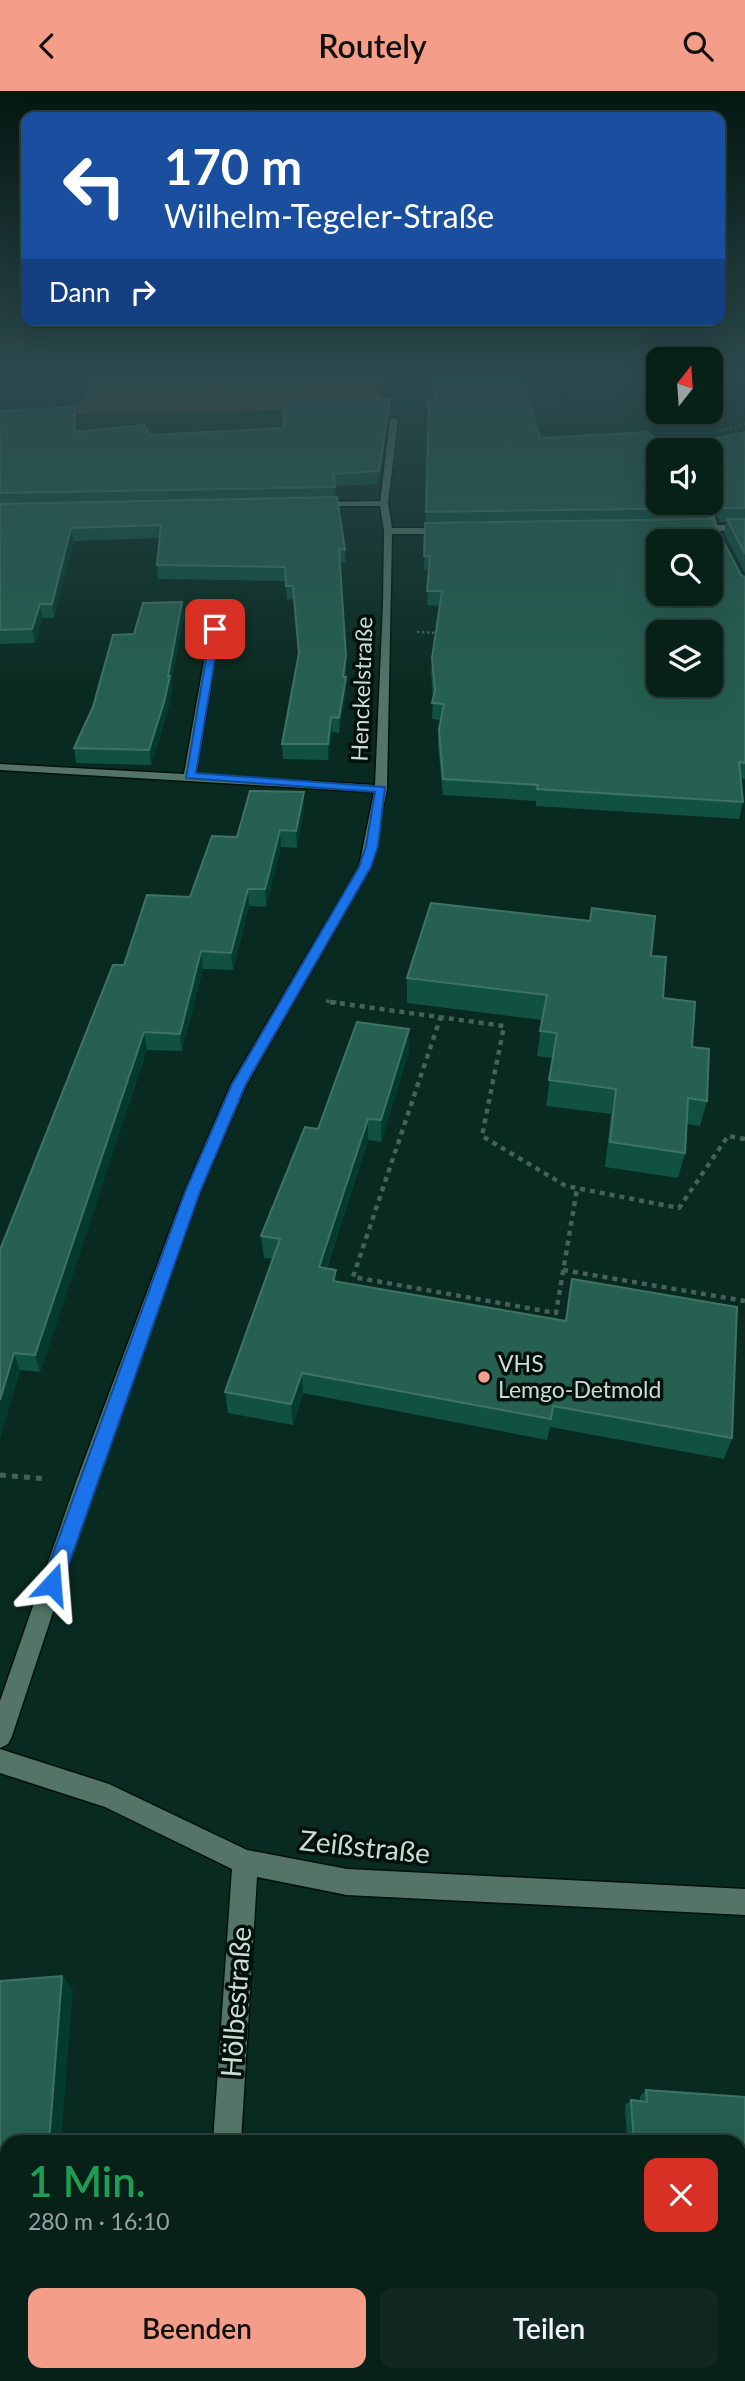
<!DOCTYPE html>
<html lang="de">
<head>
<meta charset="utf-8">
<style>
	:root { --surface:#072018; --page:#102821; --text:#f1f3f6; --muted:#98a3a2; --line:#283e37; --accent:#f49e89 }
	body { margin:0; font-family:Lato,sans-serif; background:var(--page); color:var(--text); height:100vh; display:flex; flex-direction:column; font-size:26px; white-space:nowrap }
	* { box-sizing:border-box; margin:0 }
	p { font-size:23px; color:var(--muted) }
	.icon { flex:none; width:38px; height:38px; fill:none; stroke:currentColor; stroke-width:2; stroke-linecap:round; stroke-linejoin:round }
	.map { position:relative; flex:1; overflow:hidden }
	.panel { position:absolute; left:0px; top:2044px; width:746px; height:247px; display:flex; flex-direction:column; background:var(--surface); border-radius:21px 21px 0 0; box-shadow:0 7px 28px #0002,0 0 0 2px var(--line) }
	.panel>* { flex:none }
	.top-card { position:absolute; left:21px; top:21px; width:704px; height:214px; border-radius:14px; box-shadow:0 7px 28px #0002,0 0 0 2px var(--line); background:#1a4fa0; color:#fff; overflow:hidden }
	.needle { width:46px; rotate:17deg }
	.buttons { position:absolute; left:646px; top:256px; display:grid; gap:14px }
	.buttons a { display:grid; place-items:center; width:77px; height:77px; border-radius:14px; background:var(--surface); box-shadow:0 7px 28px #0002,0 0 0 2px var(--line); font-size:35px }
	.pin { position:absolute; display:grid; place-items:center; width:60px; height:60px; color:#fff; margin:-30px; border-radius:14px; box-shadow:0 4px 10px #0006 }
	.me { position:absolute; width:77px; margin:-38px; rotate:19deg; stroke-linejoin:round; filter:drop-shadow(0 0 5px #0008) }
	.turn { display:flex; align-items:center; gap:24px; height:147px; padding:0 28px; font-size:32px }
	.turn .icon { width:91px; height:91px; stroke-width:2.5 }
	.turn b { display:block; font-size:49px; line-height:60px }
	.then { display:flex; align-items:center; height:66px; padding:0 28px; background:#0003; gap:14px; font-size:26px }
	.round { display:grid; place-items:center; flex:none; width:74px; height:74px; border-radius:14px; background:var(--page) }
	.summary { display:flex; align-items:center; justify-content:space-between; height:119px; padding:0 28px }
	h1 { font-size:42px; font-weight:600; line-height:52px; color:#1e9e55 }
	.primary-button { display:flex; gap:14px; margin-top:auto; padding:14px 28px }
	.primary-button a { flex:1; height:80px; border-radius:14px; background:var(--accent); color:#111; font-size:28px; font-weight:600; line-height:80px; text-align:center }
	.primary-button a+a { background:var(--page); color:var(--text) }
	header { display:flex; justify-content:space-between; align-items:center; height:91px; padding:0 28px; background:var(--accent); color:#111; font-size:32px; font-weight:600 }
	.map>svg:first-child { display:block }
</style>
</head>
<body>
<header><svg class="icon" aria-label="back" viewBox="0 0 24 24"><path d="M15 5l-7 7 7 7"/></svg>Routely<svg class="icon" aria-label="search" viewBox="0 0 24 24"><circle cx="10" cy="10" r="6"/><path d="M15 15l6 6"/></svg></header>
<div class="map">
<svg width="745" height="2290" viewBox="0 0 745 2290">
	<rect width="100%" height="100%" fill="#092a20"/>
	<polygon fill="#083428" points="399,284 557,284 568,319 401,316"/>
	<polygon fill="#6b392e" points="92,284 382,284 381,317 75,323"/>
	<g fill="none" stroke-linecap="round" stroke-linejoin="round">
		<defs>
			<g id="service">
				<polygon points="394,327 398,329 388,412 384,414 380,412 390,329"/>
				<polygon points="688,346 692,348 695,359 687,359 684,348"/>
				<polygon points="710,410 719,438 715,441 711,438 703,411"/>
			</g>
			<g id="minor">
				<polygon points="384,410 388,412 392,437 448,437 452,440 448,443 392,443 387,698 371,776 247,993 200,1102 96,1391 12,1645 8,1653 0,1657 0,1610 76,1391 184,1102 231,993 359,776 374,701 0,679 0,673 184,683 214,514 219,511 224,514 196,684 375,694 383,513 384,440 380,415 314,415 310,413 314,411"/>
				<polygon points="745,433 745,439 693,441 689,438 693,435"/>
				<polygon points="0,1658 109,1693 247,1759 347,1778 745,1798 745,1824 347,1804 257,1786 241,2051 213,2051 232,1778 105,1716 0,1682"/>
				<polygon points="197,2284 229,2284 228,2290 196,2290"/>
			</g>
		</defs>
		<use href="#service" stroke="#00110a" stroke-width="3"/>
		<use href="#minor" stroke="#00110a" stroke-width="3"/>
		<g stroke="#456158" stroke-width="2" stroke-dasharray="2.5 2.5" stroke-linecap="butt">
			<polyline points="219,284 226,314 290,314"/>
			<polyline points="390,284 392,304"/>
			<polyline points="73,322 98,317 226,314"/>
			<polyline points="715,341 745,333"/>
		</g>
		<polyline stroke="#456158" stroke-width="2.5" stroke-dasharray="2.5 2.5" stroke-linecap="butt" points="417,541 440,542"/>
		<polyline stroke="#456158" stroke-width="3.5" stroke-dasharray="3.5 3.5" stroke-linecap="butt" points="326,910 343,912"/>
		<g stroke="#456158" stroke-width="4.5" stroke-dasharray="5 5" stroke-linecap="butt">
			<polyline points="330,911 504,935 482,1045 566,1095 679,1117 728,1045 745,1048"/>
			<polyline points="441,925 353,1186 556,1222 577,1098"/>
			<polyline points="563,1179 745,1210"/>
		</g>
		<polyline stroke="#456158" stroke-width="5" stroke-dasharray="6 6" stroke-linecap="butt" points="0,1384 48,1388"/>
		<use href="#service" fill="#537467" fill-rule="evenodd"/>
		<use href="#minor" fill="#537467" fill-rule="evenodd"/>
	</g>
	<g fill="#115140">
		<polygon points="432,284 522,284 540,347 667,358 745,341 745,482 724,442 726,431 719,431 710,409 710,359 658,359 709,417 707,428 741,484 745,486 745,688 740,688 743,711 739,728 536,715 536,710 443,704 438,654 439,638 441,629 432,628 433,607 431,582 432,567 440,515 427,514 429,479 424,479 429,308 434,308"/>
		<polygon points="390,308 390,319 378,393 335,395 336,406 345,459 346,472 340,472 346,579 346,600 339,642 332,641 328,669 283,668 282,653 298,565 293,508 287,509 285,490 158,488 157,474 160,447 74,450 54,527 43,527 35,552 0,553 0,320 77,328 77,340 150,344 283,337"/>
		<polygon points="182,511 184,525 171,591 172,599 166,626 151,674 76,672 74,657 134,543"/>
		<polygon points="304,701 304,718 297,757 281,756 266,816 249,815 233,879 203,878 182,960 147,959 40,1281 20,1279 0,1347 0,1159 124,874 190,806 237,746"/>
		<polygon points="651,865 663,907 692,956 707,1010 700,1035 686,1033 685,1062 678,1087 605,1076 611,1023 546,1015 553,967 537,965 542,929 407,912 407,887"/>
		<polygon points="409,938 409,960 381,1051 368,1049 327,1177 337,1191 565,1230 572,1188 732,1347 724,1368 550,1336 547,1349 303,1302 293,1334 228,1322 225,1301 273,1168 264,1167 261,1145 318,1038"/>
		<polygon points="62,1885 73,1898 7,2051 7,2068 0,2069 0,1890"/>
		<polygon points="646,1999 745,2006 745,2146 743,2125 738,2125 738,2051 627,2051 625,2014 631,2009 640,2010 640,2005"/>
	</g>
	<g fill="#053b2d">
		<polygon points="390,308 390,319 378,393 379,380"/>
		<polygon points="75,316 77,328 77,352 75,341"/>
		<polygon points="71,437 74,450 54,527 52,513"/>
		<polygon points="182,511 184,525 171,591 172,599 166,626 151,674 149,659"/>
		<polygon points="40,513 43,527 35,552 32,538"/>
		<polygon points="346,565 346,579 343,600 343,586"/>
		<polygon points="346,586 346,600 339,642 339,627"/>
		<polygon points="331,626 332,641 328,669 328,653"/>
		<polygon points="304,701 304,718 297,757 296,740"/>
		<polygon points="280,739 281,756 266,816 265,798"/>
		<polygon points="248,798 249,815 233,879 231,862"/>
		<polygon points="201,860 203,878 182,960 180,943"/>
		<polygon points="409,938 409,960 381,1051 381,1029"/>
		<polygon points="144,941 147,959 40,1281 35,1264"/>
		<polygon points="368,1028 368,1049 320,1197 319,1176"/>
		<polygon points="336,1179 337,1200 333,1190"/>
		<polygon points="14,1262 20,1279 0,1347 0,1309"/>
		<polygon points="302,1282 303,1302 293,1334 291,1313"/>
		<polygon points="62,1885 73,1898 61,2051 49,2051"/>
		<rect x="78" y="2284" width="10" height="6"/>
	</g>
	<g fill="#256050" stroke="#3f7465" stroke-width="2" fill-rule="evenodd">
		<polygon points="433,284 522,284 540,347 648,341 667,358 745,341 745,417 722,417 712,394 710,395 710,359 658,359 658,411 707,411 709,417 426,421 429,308 436,308"/>
		<polygon points="285,308 390,308 379,380 333,383 335,396 0,402 0,320 75,316 75,341 144,334 150,344 283,337"/>
		<polygon points="337,406 345,459 339,458 346,565 343,586 346,586 339,627 331,626 328,653 282,653 299,562 293,495 286,495 285,476 157,474 161,434 71,437 52,513 40,513 32,538 0,539 0,413"/>
		<path d="M712 428 741 484 745 486V672L739 671 743 711 537 698 538 694 443 688 439 638 444 613 432 612 435 599 432 567 442 500H427L430 465H424L425 432ZM658 450H710V502H658ZM658 541H710V593H658Z"/>
		<polygon points="727,428 745,428 745,463"/>
		<polygon points="182,511 168,585 170,585 164,611 149,659 74,657 93,616 113,544 134,543 143,512"/>
		<polygon points="250,700 304,701 296,740 280,739 265,798 248,798 231,862 201,860 180,943 144,941 35,1264 14,1262 0,1309 0,1159 113,874 124,874 147,804 190,806 212,745 237,746"/>
		<polygon points="431,812 590,830 592,817 655,825 651,865 666,866 663,907 695,911 692,956 709,958 707,1010 688,1007 685,1062 610,1051 616,998 549,989 557,942 540,940 547,904 407,887"/>
		<polygon points="357,931 409,938 381,1029 368,1028 319,1176 336,1179 333,1190 566,1230 572,1188 737,1216 732,1347 553,1315 551,1328 302,1282 291,1313 225,1301 280,1148 261,1145 305,1036 318,1038"/>
		<polygon points="62,1885 49,2051 7,2051 7,2059 0,2060 0,1890"/>
		<polygon points="646,1999 745,2006 745,2121 738,2121 738,2051 634,2051 631,2009 647,2011"/>
		<polygon points="494,2049 494,2051 438,2051"/>
		<polygon points="7,2167 7,2284 78,2284 78,2290 0,2290 0,2221"/>
		<polygon points="510,2284 565,2284 566,2290 510,2290"/>
	</g>
	<linearGradient id="sky" x2="0" y2="1"><stop stop-color="#051712"/><stop offset="0.47" stop-color="#2c4a4e"/><stop offset="1" stop-color="#2c4a4e" stop-opacity="0"/></linearGradient>
	<rect width="745" height="605" fill="url(#sky)"/>
	<polygon fill="#1a73e8" stroke="#114b97" stroke-width="2" points="215,536 220,538 196,682 385,696 378,755 371,776 246,993 200,1101 62,1493 59,1499 52,1502 45,1499 42,1493 185,1101 232,993 359,776 366,755 375,701 186,687 211,538"/>
	<circle fill="#f49e89" stroke="#04100b" stroke-width="2.5" cx="484" cy="1286" r="7"/>
	<g text-anchor="middle" stroke-width="7" stroke-linejoin="round" paint-order="stroke">
		<g font-size="23" fill="#cbdcd5" stroke="#04100b">
			<text transform="translate(362 598) rotate(-88)" y="8">Henckelstraße</text>
		</g>
		<g font-size="23" fill="#cbdcd5" stroke="#04100b" text-anchor="start">
			<text x="498" y="1281">VHS<tspan x="498" dy="26">Lemgo-Detmold</tspan></text>
		</g>
		<g font-size="28" fill="#cbdcd5" stroke="#04100b">
			<text transform="translate(365 1756) rotate(6)" y="10">Zeißstraße</text>
			<text transform="translate(236 1911) rotate(-86)" y="10">Hölbestraße</text>
		</g>
	</g>
</svg>
<div class="buttons">
<a><svg class="needle" viewBox="-14 -14 28 28"><path d="M0-13l5 13h-10z" fill="#e53935"/><path d="M0 13l5-13h-10z" fill="#98a3a2"/></svg></a>
<a><svg class="icon" aria-label="sound" viewBox="0 0 24 24"><path d="M4 9h4l5-4v14l-5-4H4zM17 9q2 3 0 6"/></svg></a>
<a><svg class="icon" aria-label="search" viewBox="0 0 24 24"><circle cx="10" cy="10" r="6"/><path d="M15 15l6 6"/></svg></a>
<a><svg class="icon" aria-label="layers" viewBox="0 0 24 24"><path d="M12 4l9 5-9 5-9-5zM3 14l9 5 9-5"/></svg></a>
</div>
<div class="pin" style="left:215px;top:538px;background:#d93025"><svg class="icon" aria-label="arrive" viewBox="0 0 24 24"><path d="M6 21V4h12l-3 4 3 4H6"/></svg></div>
<svg class="me" style="left:52px;top:1493px" viewBox="-20 -20 40 40"><path d="M0-17L14 15 0 8-14 15z" fill="#1a73e8" stroke="#fff" stroke-width="4"/></svg>
<div class="top-card">
<div class="turn"><svg class="icon" aria-label="left" viewBox="0 0 24 24"><path d="M17 20v-9H6M10 6l-5 5 5 5"/></svg><div><b>170 m</b>Wilhelm-Tegeler-Straße</div></div>
<div class="then">Dann<svg class="icon" aria-label="right" viewBox="0 0 24 24"><path d="M7 20v-9h11M14 6l5 5-5 5"/></svg></div>
</div>
<section class="panel">
<div class="summary"><div><h1>1 Min.</h1><p>280 m · 16:10</p></div><a class="round" style="background:#d93025;color:#fff"><svg class="icon" aria-label="close" viewBox="0 0 24 24"><path d="M6 6l12 12M18 6L6 18"/></svg></a></div>
<div class="primary-button"><a>Beenden</a><a>Teilen</a></div>
</section>
</div>
</body>
</html>
